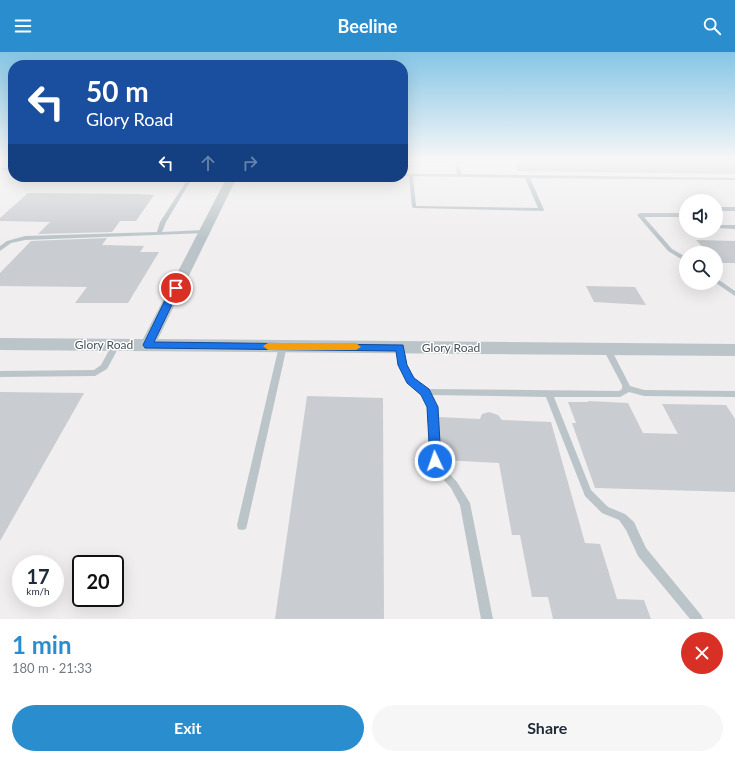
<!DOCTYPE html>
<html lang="en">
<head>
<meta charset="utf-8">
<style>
	:root { --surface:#fff; --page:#f6f6f7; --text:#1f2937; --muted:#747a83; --accent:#2a8ece }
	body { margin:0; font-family:Lato,sans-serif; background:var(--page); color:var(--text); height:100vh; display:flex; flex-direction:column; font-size:15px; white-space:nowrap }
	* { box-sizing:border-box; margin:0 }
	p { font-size:13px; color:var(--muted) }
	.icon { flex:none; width:22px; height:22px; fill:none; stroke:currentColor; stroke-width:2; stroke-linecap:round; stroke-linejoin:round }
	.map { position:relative; height:567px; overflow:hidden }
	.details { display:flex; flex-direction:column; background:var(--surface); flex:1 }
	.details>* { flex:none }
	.top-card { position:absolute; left:8px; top:8px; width:400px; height:122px; border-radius:16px; box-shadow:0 4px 16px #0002; background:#1a4fa0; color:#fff; overflow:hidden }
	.tools { position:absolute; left:679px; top:142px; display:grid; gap:8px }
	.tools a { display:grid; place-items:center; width:44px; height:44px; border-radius:50%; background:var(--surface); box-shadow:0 4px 16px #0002; font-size:20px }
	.speed { position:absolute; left:12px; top:503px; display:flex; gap:8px; font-size:20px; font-weight:700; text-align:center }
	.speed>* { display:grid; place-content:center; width:52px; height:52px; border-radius:50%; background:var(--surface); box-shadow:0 4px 16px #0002; line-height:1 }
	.speed small { font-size:10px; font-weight:400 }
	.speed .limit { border:2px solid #111; border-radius:6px; background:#fff; color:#111 }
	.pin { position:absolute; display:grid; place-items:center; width:34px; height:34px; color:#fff; margin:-17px; border:2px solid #fff; border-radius:50%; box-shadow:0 1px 4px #0007 }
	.me { position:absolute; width:44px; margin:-22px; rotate:357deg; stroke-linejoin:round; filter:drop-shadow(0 0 3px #0008) }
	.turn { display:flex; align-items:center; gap:14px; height:84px; padding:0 12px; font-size:18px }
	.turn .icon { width:52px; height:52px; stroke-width:2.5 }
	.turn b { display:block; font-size:28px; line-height:34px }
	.lanes { display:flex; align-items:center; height:38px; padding:0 12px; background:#0003; justify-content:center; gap:20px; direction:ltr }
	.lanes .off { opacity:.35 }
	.round { display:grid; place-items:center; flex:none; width:42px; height:42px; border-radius:21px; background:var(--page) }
	.head { display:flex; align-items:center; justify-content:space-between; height:68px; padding:0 12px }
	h1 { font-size:24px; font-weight:700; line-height:30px; color:var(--accent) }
	.button { display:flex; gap:8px; margin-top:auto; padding:8px 12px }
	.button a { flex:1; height:46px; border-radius:24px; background:var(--accent); color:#fff; font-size:16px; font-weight:700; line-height:46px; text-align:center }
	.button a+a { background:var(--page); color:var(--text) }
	header { display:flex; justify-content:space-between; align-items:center; height:52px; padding:0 12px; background:var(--accent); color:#fff; font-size:18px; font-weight:700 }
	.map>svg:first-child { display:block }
</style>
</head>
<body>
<header><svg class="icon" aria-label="menu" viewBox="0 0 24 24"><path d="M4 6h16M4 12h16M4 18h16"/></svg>Beeline<svg class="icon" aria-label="search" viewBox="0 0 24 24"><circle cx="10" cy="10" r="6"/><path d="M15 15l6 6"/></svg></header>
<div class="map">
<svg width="735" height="567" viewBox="0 0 735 567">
	<rect width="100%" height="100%" fill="#f0eeee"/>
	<g fill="#c9ccd0">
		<polygon points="517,108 735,108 735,122 517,119"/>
		<polygon points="28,141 139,142 154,143 136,169 120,169 112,180 38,182 50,170 0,169 0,166"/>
		<polygon points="107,186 102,193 144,194 140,200 159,200 128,251 75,251 87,235 0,234 0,221 31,189"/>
		<polygon points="696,188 735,189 735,211 716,211 716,201 708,201"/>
		<polygon points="586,234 635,235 646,253 594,250"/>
		<polygon points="0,340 84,341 0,489"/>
		<polygon points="307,344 383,346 384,567 275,567"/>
		<polygon points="588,349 628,351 643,381 678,382 662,352 726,353 735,367 735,440 595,436 572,371 576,371 568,350 589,350"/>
		<polygon points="489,360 498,363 502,368 551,370 585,491 600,492 617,547 644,548 651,567 553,567 548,545 532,545 520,483 512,483 499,411 442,408 438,365 480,367 482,362"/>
	</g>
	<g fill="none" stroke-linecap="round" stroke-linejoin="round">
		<g fill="#bbc5c9" fill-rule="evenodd">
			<path d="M403 109H456L458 110 462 122 735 126V128L530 126 544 158 543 159 414 156 412 155 409 124H403V122H457L454 111H403ZM413 124 525 126 538 156 416 154Z"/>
			<rect x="1" y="116" width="12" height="2"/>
			<polygon points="189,125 193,125 166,170 162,180 203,178 206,180 205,181 25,188 11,191 0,199 0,194 7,189 25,184 157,180 160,170"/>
			<rect x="716" y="155" width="19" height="4"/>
			<polygon points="686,161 686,165 644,165 672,197 686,205 686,210 668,199 637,163 640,161"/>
			<polygon points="716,168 718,169 721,173 735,173 735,177 718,176 716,173"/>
			<polygon points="716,226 735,239 735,244 716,231"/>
			<polygon points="116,290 119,291 120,293 107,317 95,324 0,325 0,319 94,318 101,313 113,291"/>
			<polygon points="283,291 286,292 287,294 247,473 246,477 242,478 238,477 237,473 279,294 280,292"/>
			<polygon points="400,292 403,293 404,295 407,313 413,326 427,337 619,339 622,337 622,333 603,297 604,295 610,295 630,334 644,338 735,339 735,345 644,344 629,340 620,345 554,345 591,438 608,455 625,462 634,470 646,496 701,563 703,567 690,567 638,504 626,478 619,468 602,461 585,444 546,345 431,343 436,355 439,408 446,418 457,430 470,451 493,567 481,567 460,453 451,436 440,424 431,409 428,355 422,342 407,330 399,313 396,295 397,293"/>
		</g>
		<polygon fill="#bbc5c9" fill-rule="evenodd" points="227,125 237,125 158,287 735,292 735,304 0,298 0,286 143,287"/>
	</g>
	<linearGradient id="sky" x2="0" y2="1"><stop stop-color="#85c6e6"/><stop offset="0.58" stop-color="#f8f7f7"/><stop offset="1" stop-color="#f8f7f7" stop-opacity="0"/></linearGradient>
	<rect width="735" height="187" fill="url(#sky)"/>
	<polygon fill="#1a73e8" stroke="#114b97" points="176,234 180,236 154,290 403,293 407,313 414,326 429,337 438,355 441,409 440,413 435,415 431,413 430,409 427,355 421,343 407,331 398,313 396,299 145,296 143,293 171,236"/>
	<polygon fill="#f59e0b" points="268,291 356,291 361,295 356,298 268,298 263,294"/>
	<g text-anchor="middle" stroke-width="3" stroke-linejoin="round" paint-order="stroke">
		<g font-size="12" fill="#485459" stroke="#fff">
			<text x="104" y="297">Glory Road</text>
			<text x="451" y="300">Glory Road</text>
		</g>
	</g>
</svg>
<div class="tools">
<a><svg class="icon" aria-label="sound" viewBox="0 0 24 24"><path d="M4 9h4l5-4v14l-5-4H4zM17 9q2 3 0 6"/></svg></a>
<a><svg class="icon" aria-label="search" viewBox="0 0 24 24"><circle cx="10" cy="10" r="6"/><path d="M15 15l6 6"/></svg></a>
</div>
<div class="speed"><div>17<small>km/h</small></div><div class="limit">20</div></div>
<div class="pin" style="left:176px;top:236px;background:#d93025"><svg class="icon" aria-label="arrive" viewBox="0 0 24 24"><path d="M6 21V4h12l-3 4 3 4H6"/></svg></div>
<svg class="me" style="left:435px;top:409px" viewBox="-20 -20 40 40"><circle r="17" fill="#1a73e8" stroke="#fff" stroke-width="3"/><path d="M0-11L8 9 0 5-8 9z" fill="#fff"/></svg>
<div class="top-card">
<div class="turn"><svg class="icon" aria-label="left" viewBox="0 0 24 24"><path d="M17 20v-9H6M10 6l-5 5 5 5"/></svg><div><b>50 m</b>Glory Road</div></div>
<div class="lanes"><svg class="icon" aria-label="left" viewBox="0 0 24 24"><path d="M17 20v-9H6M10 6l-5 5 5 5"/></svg><svg class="icon off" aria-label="ahead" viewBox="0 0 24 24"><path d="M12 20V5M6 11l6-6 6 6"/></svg><svg class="icon off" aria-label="right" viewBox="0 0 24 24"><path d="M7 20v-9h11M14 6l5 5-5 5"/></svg></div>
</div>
</div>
<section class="details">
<div class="head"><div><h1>1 min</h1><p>180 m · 21:33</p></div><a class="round" style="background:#d93025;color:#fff"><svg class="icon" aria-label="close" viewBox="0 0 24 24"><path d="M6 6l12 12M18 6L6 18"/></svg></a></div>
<div class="button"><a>Exit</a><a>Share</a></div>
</section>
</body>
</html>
